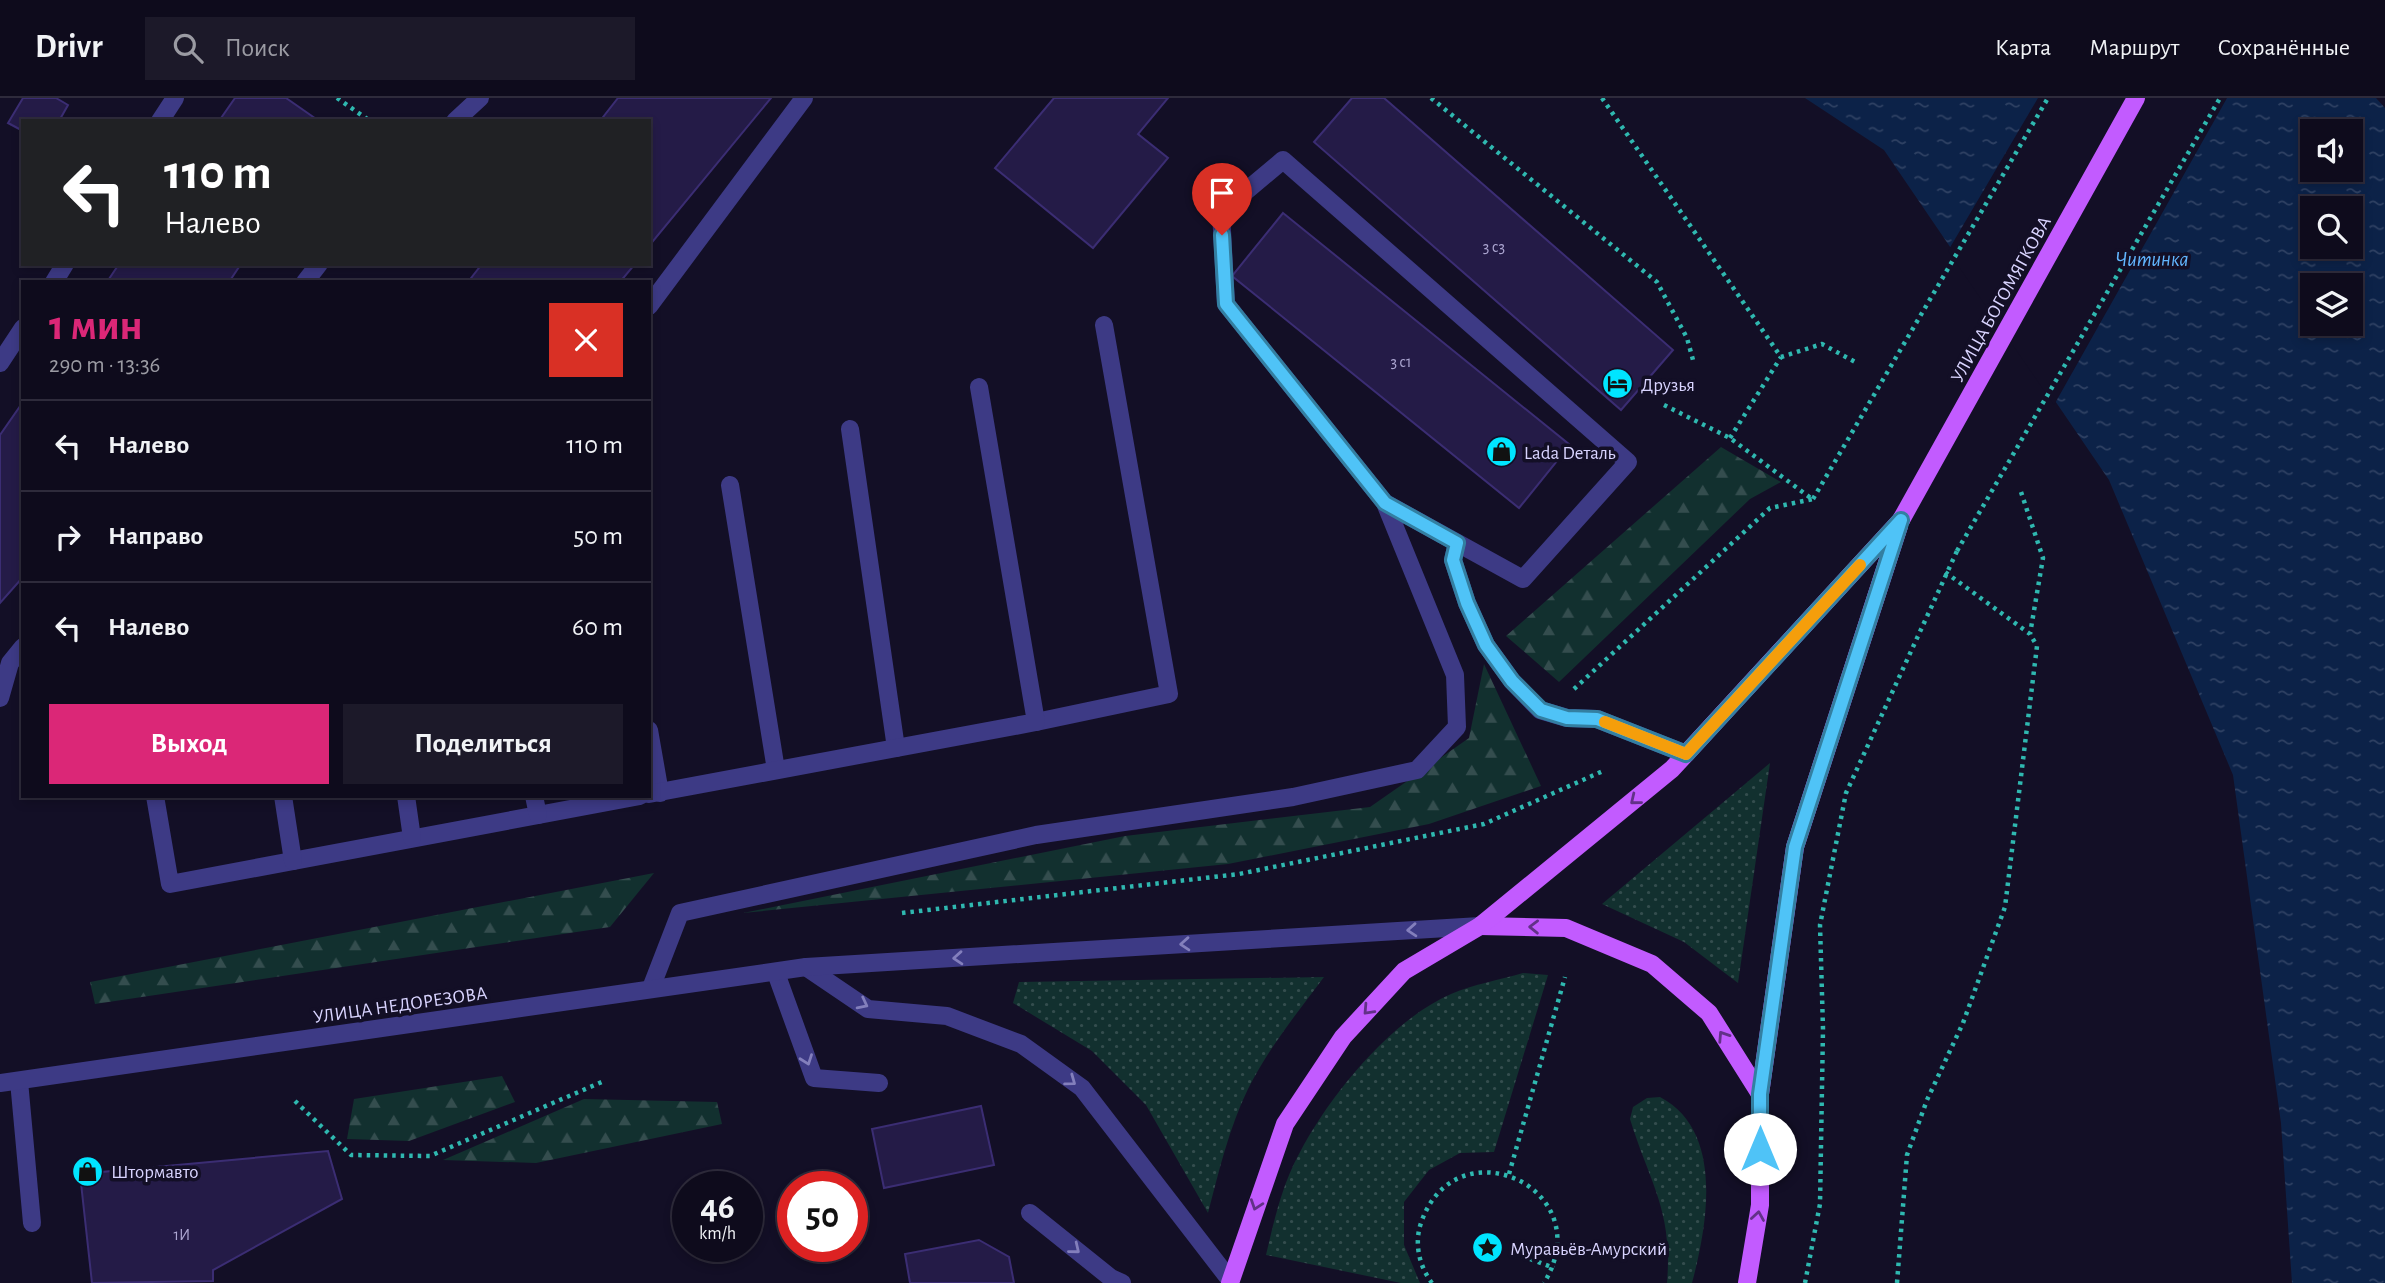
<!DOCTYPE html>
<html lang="ru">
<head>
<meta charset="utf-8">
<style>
	:root { --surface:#0e0b1c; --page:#1c1929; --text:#f1f3f6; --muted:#9b9ba3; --line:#2e2b3b; --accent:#db2777 }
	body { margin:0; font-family:"Alegreya Sans",sans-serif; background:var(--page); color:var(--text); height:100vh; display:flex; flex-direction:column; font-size:26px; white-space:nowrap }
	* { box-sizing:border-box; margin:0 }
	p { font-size:23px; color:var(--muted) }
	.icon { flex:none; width:38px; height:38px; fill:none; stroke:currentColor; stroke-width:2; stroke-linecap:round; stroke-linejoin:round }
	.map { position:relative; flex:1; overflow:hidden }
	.sheet { position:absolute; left:21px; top:182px; width:630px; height:518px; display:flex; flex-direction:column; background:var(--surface); border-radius:0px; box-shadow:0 4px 10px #0003,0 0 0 2px var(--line) }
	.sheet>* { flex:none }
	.hud { position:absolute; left:21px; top:21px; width:630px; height:147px; border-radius:0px; box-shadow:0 4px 10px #0003,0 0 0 2px var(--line); background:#202124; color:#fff; overflow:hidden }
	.fabs { position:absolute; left:2300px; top:21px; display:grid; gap:14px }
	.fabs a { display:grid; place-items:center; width:63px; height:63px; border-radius:0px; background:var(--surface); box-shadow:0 4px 10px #0003,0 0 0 2px var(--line); font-size:35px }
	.speed { position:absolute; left:672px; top:1073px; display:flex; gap:14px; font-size:35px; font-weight:700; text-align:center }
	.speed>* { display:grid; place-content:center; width:91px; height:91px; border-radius:50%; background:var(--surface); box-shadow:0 4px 10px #0003,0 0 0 2px var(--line); line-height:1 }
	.speed small { font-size:18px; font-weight:400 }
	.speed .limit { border:10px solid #d22; background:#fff; color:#111 }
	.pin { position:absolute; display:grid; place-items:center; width:60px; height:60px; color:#fff; margin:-72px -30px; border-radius:50% 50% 50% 0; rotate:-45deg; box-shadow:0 0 7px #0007 }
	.pin .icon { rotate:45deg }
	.me { position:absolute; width:77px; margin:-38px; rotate:0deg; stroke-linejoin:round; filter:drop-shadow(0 0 5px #0008) }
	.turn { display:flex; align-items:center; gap:24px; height:147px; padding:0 28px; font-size:32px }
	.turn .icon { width:91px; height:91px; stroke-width:2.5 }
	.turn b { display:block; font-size:49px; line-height:60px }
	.round { display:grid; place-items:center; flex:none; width:74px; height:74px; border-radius:0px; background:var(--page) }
	.summary { display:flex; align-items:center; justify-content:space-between; height:119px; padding:0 28px }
	h1 { font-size:42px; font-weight:700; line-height:52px; color:var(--accent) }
	.primary-button { display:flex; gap:14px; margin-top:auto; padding:14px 28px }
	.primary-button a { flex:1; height:80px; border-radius:0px; background:var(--accent); color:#fff; font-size:28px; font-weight:700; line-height:80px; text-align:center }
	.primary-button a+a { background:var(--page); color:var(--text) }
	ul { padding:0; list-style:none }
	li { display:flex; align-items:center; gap:21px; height:91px; padding:0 28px; border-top:2px solid var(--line) }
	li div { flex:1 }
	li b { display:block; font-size:26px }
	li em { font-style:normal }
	header { display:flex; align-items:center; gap:42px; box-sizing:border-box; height:98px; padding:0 35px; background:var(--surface); border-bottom:2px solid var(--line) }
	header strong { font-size:33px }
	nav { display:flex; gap:38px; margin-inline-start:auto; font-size:24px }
	.search { width:490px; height:63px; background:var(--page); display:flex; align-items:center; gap:18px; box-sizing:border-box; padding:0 24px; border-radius:0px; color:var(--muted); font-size:26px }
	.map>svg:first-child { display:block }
</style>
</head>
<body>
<header>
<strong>Drivr</strong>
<div class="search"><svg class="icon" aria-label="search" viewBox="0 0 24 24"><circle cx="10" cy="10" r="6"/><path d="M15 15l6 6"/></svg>Поиск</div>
<nav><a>Карта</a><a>Маршрут</a><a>Сохранённые</a></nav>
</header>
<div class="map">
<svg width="2385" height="1185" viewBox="0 0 2385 1185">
	<defs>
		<pattern id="grass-dots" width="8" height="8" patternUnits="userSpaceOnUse" patternTransform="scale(1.75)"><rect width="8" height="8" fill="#12302f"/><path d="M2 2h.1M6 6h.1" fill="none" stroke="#344d4e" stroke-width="1.8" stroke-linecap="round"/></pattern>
		<pattern id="forest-firs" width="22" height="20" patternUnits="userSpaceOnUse" patternTransform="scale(1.75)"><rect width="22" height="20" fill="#12302f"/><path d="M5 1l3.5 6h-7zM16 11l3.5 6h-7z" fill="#344d4e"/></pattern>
		<pattern id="water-ripples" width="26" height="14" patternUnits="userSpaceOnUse" patternTransform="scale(1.75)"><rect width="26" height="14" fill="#0c2248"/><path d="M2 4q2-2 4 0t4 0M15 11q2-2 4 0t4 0" fill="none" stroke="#2f4163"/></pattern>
	</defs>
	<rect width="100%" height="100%" fill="#130f26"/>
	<g fill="url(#grass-dots)">
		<polygon points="1770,665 1738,885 1684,844 1602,806"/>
		<path d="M1523 875 1548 877 1494 1054 1460 1055 1429 1072 1404 1104V1147L1420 1185H1401L1266 1157C1274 1123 1282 1087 1299 1056 1329 998 1391 922 1451 896 1474 886 1500 882 1523 875Z"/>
		<path d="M1324 879C1297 915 1268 951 1248 991 1229 1030 1219 1073 1208 1115L1146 1007 1092 953 1013 905 1019 884Z"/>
		<path d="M1660 999C1725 1033 1707 1128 1692 1185H1667C1673 1112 1650 1086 1630 1021L1633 1009 1647 1000Z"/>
	</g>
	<g fill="url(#forest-firs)">
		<polygon points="1721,349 1781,384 1750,401 1559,584 1506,538"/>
		<polygon points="1484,566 1541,688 1429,726 1228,766 743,815 1125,738 1370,709 1469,640"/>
		<polygon points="654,775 610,829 95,906 90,884"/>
		<polygon points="502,978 515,1004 409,1043 347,1041 354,1001"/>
		<polygon points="584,1001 717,1004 722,1026 536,1065 443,1062"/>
	</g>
	<path fill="url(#water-ripples)" fill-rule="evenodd" d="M1805 0H2376L2385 10V1185H2292L2281 1025 2233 677 2109 382 1884 52ZM2312 33H2350V72H2312ZM2312 110H2350V149H2312ZM2312 187H2350V226H2312Z"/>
	<polygon fill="#130f26" points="2038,0 2227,0 2054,307 1948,153"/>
	<g fill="#241b47" stroke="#3b2d73" stroke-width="2">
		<polygon points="23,0 56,0 68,7 59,23 23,23 23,33 8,25"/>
		<polygon points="235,0 286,0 319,23 219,23"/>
		<polygon points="618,0 771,0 649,148 649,23 600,23"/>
		<polygon points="1054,0 1168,0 1138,36 1168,60 1093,150 995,70"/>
		<polygon points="1352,0 1384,0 1673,252 1621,312 1314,44"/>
		<polygon points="1283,115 1570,347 1519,410 1232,178"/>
		<polygon points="119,166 241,166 229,184 107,184"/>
		<polygon points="482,166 635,166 620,184 468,184"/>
		<polygon points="23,304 23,479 0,505 0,337"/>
		<polygon points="981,1008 994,1067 884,1090 872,1031"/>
		<polygon points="328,1053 342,1101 213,1172 213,1183 92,1185 80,1076"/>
		<polygon points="979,1142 1009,1159 1014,1185 910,1185 905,1156"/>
	</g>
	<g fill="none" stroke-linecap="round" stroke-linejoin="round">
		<g stroke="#2fb8b0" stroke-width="4.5" stroke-dasharray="3.5 5" stroke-linecap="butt">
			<polyline points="337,0 370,23"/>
			<polyline points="1431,0 1657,184 1687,240 1693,262"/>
			<polyline points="1602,0 1781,259 1822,246 1857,265"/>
			<polyline points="1664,307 1730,340 1812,401"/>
			<polyline points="1730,340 1781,259"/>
			<polyline points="2021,394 2043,460 2030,536"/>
			<polyline points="1574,591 1770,410 1813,401"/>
			<polyline points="902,815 1239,776 1484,726 1603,673"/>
			<polyline points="295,1003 351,1057 430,1058 604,983"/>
			<polyline points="1509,1076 1565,879"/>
			<polyline points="1514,1155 1554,1170"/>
			<path d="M1432 1185C1419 1168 1414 1145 1421 1125 1455 1024 1602 1090 1544 1185"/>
			<polyline points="1805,1185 1820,1106 1823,931 1820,827 1846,695 1957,453"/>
			<polyline points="1897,1185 1907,1057 1927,1002 1963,925 2005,809 2037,548 2030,536 1945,474"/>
		</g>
		<g stroke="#3d3a85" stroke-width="18">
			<polyline points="160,23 175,0"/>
			<polyline points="455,23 480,0"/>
			<polyline points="54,184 65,166"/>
			<polyline points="305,184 319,166"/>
			<polyline points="649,208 804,0"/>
			<polyline points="0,265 23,230"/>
			<polyline points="850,331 896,650"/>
			<polyline points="730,387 776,672"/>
			<polyline points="1457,445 1453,462 1467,505 1486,547 1512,583 1540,612 1567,620 1597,621 1686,656"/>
			<polyline points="0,600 10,565 23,549"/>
			<polyline points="1036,624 1169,596 1104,227"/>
			<polyline points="649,632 660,695"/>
			<polyline points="649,696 1036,624 979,289"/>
			<polyline points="155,698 170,786 640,698"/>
			<polyline points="283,698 293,763"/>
			<polyline points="406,698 412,740"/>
			<polyline points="534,698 538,717"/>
			<polyline points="806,869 868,911 947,918 1021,946 1082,990 1230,1182"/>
			<polyline points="776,875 814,980 879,985"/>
			<polyline points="651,890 680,815 1036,737 1293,699 1417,672 1457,629 1455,577 1385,405 1226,206 1221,114 1283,62 1628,364 1523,481 1385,405"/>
			<polyline points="19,983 32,1125"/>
			<polyline points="0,985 806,869 1480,828"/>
			<polyline points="1030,1115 1111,1180 1122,1185"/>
		</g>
		<g stroke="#c25bff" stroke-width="18">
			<polyline points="1480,828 1566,830 1652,866 1709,915 1760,996"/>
			<polyline points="1230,1185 1285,1026 1343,939 1404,873 1480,828 1672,671 1901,422"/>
			<polyline points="1747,1185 1760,1107 1760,996 1795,749 1899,428"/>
		</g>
		<g stroke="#2fb8b0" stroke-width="4.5" stroke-dasharray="3.5 5" stroke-linecap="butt">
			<polyline points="1813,401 2048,0"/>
			<polyline points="1957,453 2220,0"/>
		</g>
		<polyline stroke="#c25bff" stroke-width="18" points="1901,422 2136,0"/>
	</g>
	<defs><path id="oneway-chevron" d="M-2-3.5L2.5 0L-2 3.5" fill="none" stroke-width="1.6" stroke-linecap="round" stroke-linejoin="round" transform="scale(1.75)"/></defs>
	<g stroke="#623188">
		<use href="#oneway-chevron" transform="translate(1635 702) rotate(141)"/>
		<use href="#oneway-chevron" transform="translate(1534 829) rotate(-179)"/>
		<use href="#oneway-chevron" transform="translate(1368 912) rotate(133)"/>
		<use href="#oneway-chevron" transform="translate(1723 938) rotate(-123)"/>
		<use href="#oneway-chevron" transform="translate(1256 1107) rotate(109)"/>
		<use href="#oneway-chevron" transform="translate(1758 1118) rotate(-81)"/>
	</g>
	<g stroke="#837fbc">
		<use href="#oneway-chevron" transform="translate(1412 832) rotate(176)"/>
		<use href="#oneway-chevron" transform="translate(1185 846) rotate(176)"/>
		<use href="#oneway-chevron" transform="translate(958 860) rotate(176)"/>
		<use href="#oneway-chevron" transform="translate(863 906) rotate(27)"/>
		<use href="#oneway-chevron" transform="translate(807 962) rotate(70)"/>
		<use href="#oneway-chevron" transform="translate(1071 983) rotate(36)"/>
		<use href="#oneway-chevron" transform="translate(1075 1151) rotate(39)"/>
	</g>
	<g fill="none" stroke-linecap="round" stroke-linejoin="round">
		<defs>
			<polyline id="route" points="1222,137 1226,206 1385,405 1457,445 1453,462 1467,505 1486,547 1512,583 1541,612 1567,620 1597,621 1686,656 1901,422 1795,749 1760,996 1760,1051"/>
		</defs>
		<use href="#route" stroke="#337fa1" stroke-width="18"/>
		<use href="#route" stroke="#4fc3f7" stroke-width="12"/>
		<polyline stroke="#f59e0b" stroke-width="12" points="1605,624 1686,656 1860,467"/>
	</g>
	<defs>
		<symbol id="hotel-disc" viewBox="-11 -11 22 22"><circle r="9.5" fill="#00e5ff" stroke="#130f26"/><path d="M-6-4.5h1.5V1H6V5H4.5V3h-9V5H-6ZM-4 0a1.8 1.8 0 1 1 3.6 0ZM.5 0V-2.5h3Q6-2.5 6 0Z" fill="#111"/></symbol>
		<symbol id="shop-disc" viewBox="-11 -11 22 22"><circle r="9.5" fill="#00e5ff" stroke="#130f26"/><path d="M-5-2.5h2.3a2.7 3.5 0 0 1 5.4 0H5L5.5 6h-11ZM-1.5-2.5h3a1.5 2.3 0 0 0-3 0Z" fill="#111"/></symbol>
		<symbol id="sight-disc" viewBox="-11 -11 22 22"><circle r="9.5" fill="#00e5ff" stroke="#130f26"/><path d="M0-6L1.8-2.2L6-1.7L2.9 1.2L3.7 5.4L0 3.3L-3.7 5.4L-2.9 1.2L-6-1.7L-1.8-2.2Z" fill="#111"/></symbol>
	</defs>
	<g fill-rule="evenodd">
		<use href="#hotel-disc" x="1600" y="268" width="35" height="35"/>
		<use href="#shop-disc" x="1484" y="336" width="35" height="35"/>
		<use href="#shop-disc" x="70" y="1056" width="35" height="35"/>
		<use href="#sight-disc" x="1470" y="1132" width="35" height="35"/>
	</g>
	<g text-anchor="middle" stroke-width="7" stroke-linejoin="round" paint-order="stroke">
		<g font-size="16" fill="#aca6d1">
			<text x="1494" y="154">3 с3</text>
			<text x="1401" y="269">3 с1</text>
			<text x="182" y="1142">1И</text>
		</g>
		<g font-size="19" fill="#d9d4ff" stroke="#130f26">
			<text transform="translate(2000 201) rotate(-61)" y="7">УЛИЦА БОГОМЯГКОВА</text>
			<text transform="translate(400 906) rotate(-8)" y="7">УЛИЦА НЕДОРЕЗОВА</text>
		</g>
		<g font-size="19" fill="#d9d4ff" stroke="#130f26" text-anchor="start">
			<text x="1641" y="293">Друзья</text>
			<text x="1524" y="361">Lada Dеталь</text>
			<text x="111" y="1080">Штормавто</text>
			<text x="1510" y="1157">Муравьёв-Амурский</text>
		</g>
		<g font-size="21" font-style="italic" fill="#62b6ff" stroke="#130f26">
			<text x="2152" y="168">Читинка</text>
		</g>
	</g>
</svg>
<div class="fabs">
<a><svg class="icon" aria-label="sound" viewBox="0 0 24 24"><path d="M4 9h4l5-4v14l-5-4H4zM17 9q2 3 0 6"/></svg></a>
<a><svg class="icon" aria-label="search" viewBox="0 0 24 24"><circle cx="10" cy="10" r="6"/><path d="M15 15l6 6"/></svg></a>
<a><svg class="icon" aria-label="layers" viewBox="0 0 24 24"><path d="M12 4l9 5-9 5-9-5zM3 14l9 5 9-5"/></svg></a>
</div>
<div class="speed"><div>46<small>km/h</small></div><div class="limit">50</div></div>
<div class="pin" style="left:1222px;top:137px;background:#d93025"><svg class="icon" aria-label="arrive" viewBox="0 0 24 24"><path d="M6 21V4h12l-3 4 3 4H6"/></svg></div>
<svg class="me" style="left:1760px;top:1051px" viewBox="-20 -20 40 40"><circle r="19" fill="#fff"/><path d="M0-13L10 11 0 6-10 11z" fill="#4fc3f7"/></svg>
<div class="hud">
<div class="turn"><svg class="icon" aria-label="left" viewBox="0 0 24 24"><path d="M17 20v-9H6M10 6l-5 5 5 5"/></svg><div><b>110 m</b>Налево</div></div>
</div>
<section class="sheet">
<div class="summary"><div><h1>1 мин</h1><p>290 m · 13:36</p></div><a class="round" style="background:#d93025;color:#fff"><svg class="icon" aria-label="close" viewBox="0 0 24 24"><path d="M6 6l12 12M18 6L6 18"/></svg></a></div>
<ul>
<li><svg class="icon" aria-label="left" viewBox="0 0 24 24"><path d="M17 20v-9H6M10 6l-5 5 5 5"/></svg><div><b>Налево</b></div><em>110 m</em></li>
<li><svg class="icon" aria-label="right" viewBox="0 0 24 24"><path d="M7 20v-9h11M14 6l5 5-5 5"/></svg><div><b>Направо</b></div><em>50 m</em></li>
<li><svg class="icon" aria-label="left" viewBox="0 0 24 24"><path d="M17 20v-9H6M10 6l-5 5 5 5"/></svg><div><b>Налево</b></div><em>60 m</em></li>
</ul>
<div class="primary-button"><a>Выход</a><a>Поделиться</a></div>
</section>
</div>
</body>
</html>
